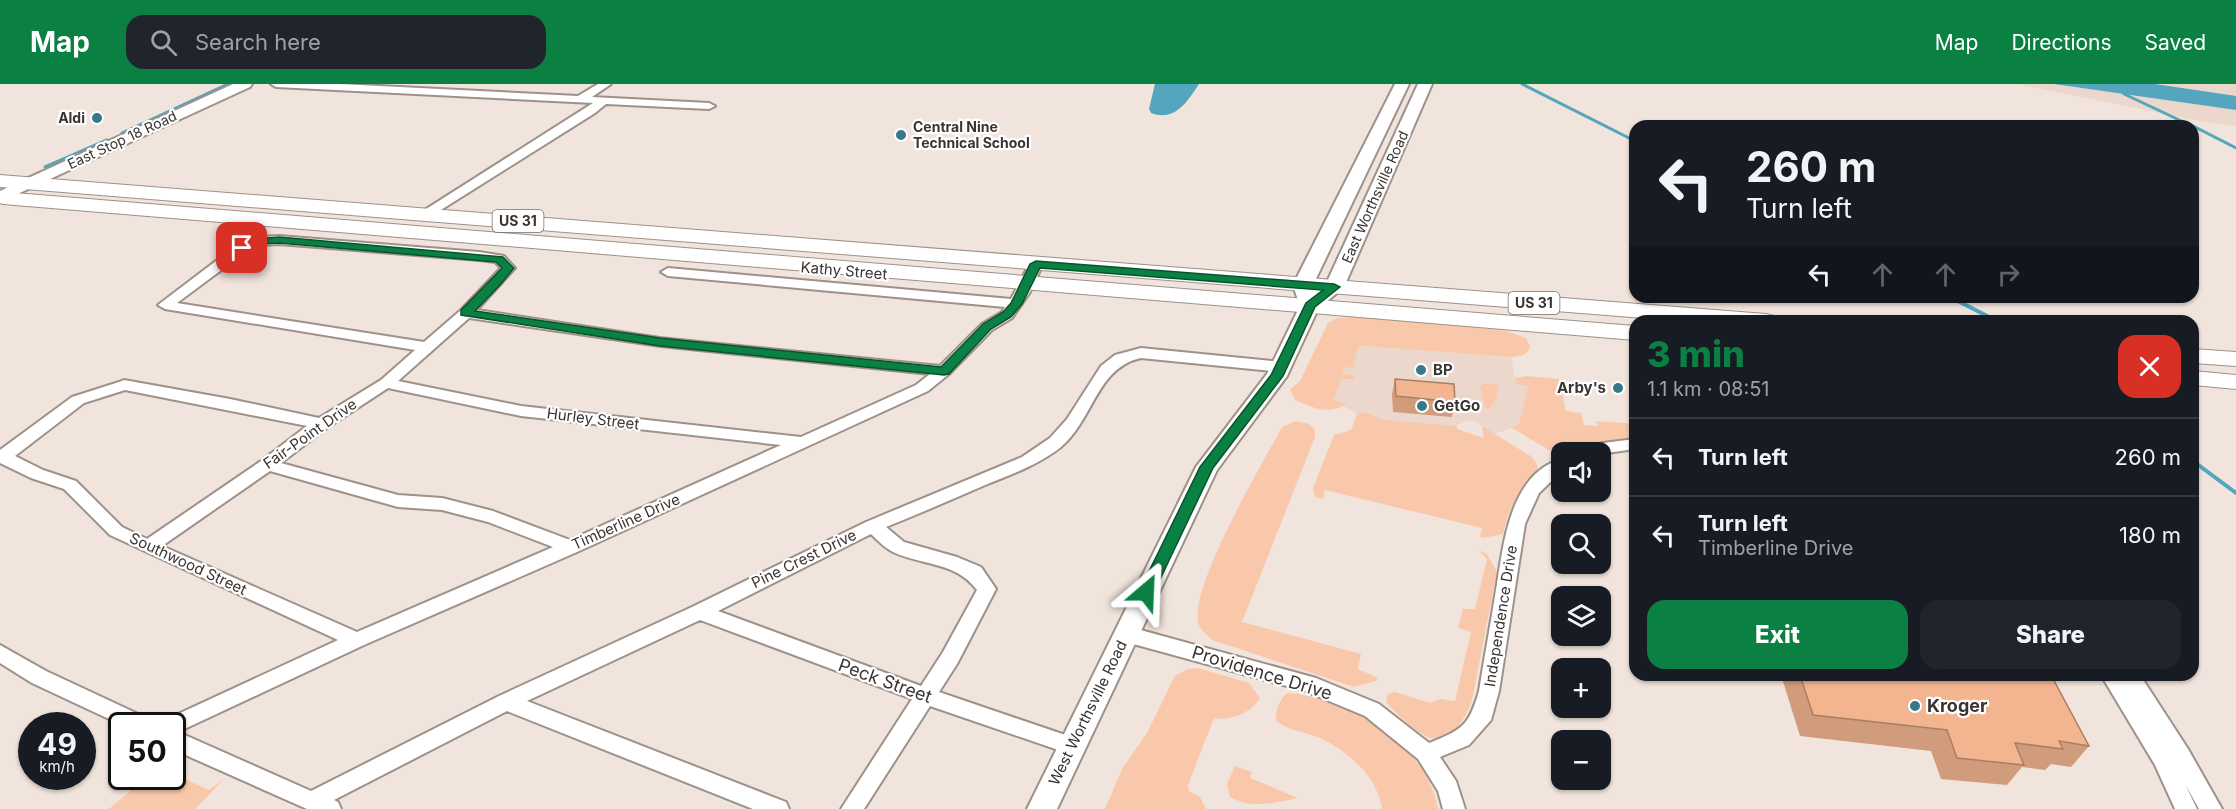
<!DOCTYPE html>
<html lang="en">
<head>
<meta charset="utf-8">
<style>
	:root { --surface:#171b24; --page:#20242c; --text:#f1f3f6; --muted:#9ea1a6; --line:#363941; --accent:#0b8043 }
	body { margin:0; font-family:Inter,sans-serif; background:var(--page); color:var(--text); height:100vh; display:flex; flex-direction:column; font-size:22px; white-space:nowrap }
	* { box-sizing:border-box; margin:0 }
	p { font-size:20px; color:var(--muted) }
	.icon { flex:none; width:33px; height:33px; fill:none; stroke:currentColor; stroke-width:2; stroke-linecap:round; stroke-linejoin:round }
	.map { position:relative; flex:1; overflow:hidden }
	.side { position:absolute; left:1629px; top:231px; width:570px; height:366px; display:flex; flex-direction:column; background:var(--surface); border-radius:18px; box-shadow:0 2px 4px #0004 }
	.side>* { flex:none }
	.top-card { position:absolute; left:1629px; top:36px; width:570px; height:183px; border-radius:18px; box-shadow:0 2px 4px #0004; background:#171b24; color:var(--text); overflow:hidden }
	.controls { position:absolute; left:1551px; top:358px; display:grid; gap:12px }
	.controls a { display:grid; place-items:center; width:60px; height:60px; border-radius:12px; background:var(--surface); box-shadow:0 2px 4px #0004; font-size:30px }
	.speed { position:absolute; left:18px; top:628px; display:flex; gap:12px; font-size:30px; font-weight:700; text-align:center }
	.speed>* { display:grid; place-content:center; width:78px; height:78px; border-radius:50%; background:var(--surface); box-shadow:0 2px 4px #0004; line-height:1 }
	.speed small { font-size:15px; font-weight:400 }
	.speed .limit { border:3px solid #111; border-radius:9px; background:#fff; color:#111 }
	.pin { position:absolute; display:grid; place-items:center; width:51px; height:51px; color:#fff; margin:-26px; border-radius:12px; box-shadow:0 3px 9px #0006 }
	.me { position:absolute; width:66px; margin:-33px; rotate:26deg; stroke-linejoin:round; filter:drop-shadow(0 0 4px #0008) }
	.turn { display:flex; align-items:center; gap:21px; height:126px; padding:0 18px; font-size:27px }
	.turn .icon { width:78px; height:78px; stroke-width:2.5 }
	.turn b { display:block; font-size:42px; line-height:51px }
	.lanes { display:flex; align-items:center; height:57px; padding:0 18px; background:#0003; justify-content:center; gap:30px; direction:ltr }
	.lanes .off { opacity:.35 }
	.round { display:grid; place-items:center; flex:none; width:63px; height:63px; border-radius:18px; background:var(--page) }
	.head { display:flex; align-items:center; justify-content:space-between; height:102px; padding:0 18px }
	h1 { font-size:36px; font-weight:800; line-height:45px; color:var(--accent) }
	.button { display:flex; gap:12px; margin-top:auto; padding:12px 18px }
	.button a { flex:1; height:69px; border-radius:18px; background:var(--accent); color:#fff; font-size:24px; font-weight:800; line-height:69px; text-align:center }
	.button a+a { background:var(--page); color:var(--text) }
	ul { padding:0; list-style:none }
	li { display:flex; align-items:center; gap:18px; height:78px; padding:0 18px; border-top:2px solid var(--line) }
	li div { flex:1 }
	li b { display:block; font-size:22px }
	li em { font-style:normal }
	header { display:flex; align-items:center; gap:36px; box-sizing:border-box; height:84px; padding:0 30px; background:var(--accent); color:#fff }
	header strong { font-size:28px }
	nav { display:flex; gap:33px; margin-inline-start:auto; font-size:21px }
	.search { width:420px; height:54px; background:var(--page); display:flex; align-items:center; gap:15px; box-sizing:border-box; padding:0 21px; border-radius:18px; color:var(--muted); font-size:22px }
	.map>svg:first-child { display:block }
</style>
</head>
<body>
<header>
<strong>Map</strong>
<div class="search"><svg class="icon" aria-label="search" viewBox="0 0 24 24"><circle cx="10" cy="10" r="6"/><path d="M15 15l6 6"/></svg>Search here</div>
<nav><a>Map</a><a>Directions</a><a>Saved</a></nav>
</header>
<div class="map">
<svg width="2236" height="725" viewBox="0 0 2236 725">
	<rect width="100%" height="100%" fill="#f1e4dc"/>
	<g fill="#ebd7cb">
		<polygon points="2017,0 2236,0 2236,42 2205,38"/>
		<polygon points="1363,262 1511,273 1516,300 1528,302 1519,339 1512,344 1494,350 1476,338 1468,337 1450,343 1384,336 1364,328 1357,330 1334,316 1343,290 1343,283 1357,265"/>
	</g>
	<g fill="#f9c8aa">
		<path d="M1363 233 1395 234 1506 247 1526 254 1530 262C1528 272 1520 272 1511 273L1362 262 1357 265 1353 284 1343 283V290L1353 291 1354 295H1341L1334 316 1345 320C1330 332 1311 323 1295 316L1290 306 1300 297 1328 239 1337 234Z"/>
		<polygon points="1527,292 1559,295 1566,327 1581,329 1584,341 1598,342 1596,337 1635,340 1635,353 1601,358 1568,369 1560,369 1549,366 1512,344 1519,339 1528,302 1516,300 1515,294"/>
		<polygon points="1485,299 1499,301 1496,315 1489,326 1485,323 1480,303"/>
		<path d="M1364 328 1384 336 1457 342V345L1484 354 1482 344 1484 343 1532 373 1537 380 1538 387C1519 405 1509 424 1503 450L1483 454 1480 453 1482 444 1325 406 1323 415 1315 413 1313 404 1334 351 1351 346 1357 330Z"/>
		<path d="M1295 337 1307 339 1315 345V353L1242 538 1361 570 1358 585 1378 594 1376 597 1354 603 1212 556C1207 551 1200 546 1198 538 1191 499 1262 381 1282 343Z"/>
		<path d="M1478 466 1487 470 1497 488 1472 616C1467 633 1448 665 1426 652 1411 644 1397 630 1386 618L1388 610 1395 608 1430 619 1440 615 1455 617 1471 548 1458 544 1463 525H1475L1487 475Z"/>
		<path d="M1198 584 1249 599 1260 614C1251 629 1231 637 1214 634L1188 701 1189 707 1200 713 1206 725H1105L1122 685 1147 649 1175 592 1188 585Z"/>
		<path d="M1287 609C1349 613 1426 659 1438 725H1382C1378 693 1348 667 1320 654 1305 648 1290 647 1276 637 1276 625 1278 618 1287 609Z"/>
		<path d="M1235 682 1252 688 1250 694 1298 714C1273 719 1252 725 1230 713L1227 700Z"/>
		<polygon points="173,690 209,706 224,695 195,725 109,725 147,693 172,693"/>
	</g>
	<g fill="#54a5be">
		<path d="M1155 0H1199C1187 18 1175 38 1151 29L1149 25Z"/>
		<polygon points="2054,0 2155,0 2236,12 2236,26"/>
	</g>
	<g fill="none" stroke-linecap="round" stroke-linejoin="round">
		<g stroke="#54a5be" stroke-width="3">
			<polyline points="1522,0 1635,57"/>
			<polyline points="2124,10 2192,42"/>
			<polyline points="2193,42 2236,64"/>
			<polyline points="122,49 228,0"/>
			<polyline points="45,83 107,56"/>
		</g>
		<g stroke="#54a5be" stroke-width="4">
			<polyline points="1950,213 1997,237"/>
			<polyline points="2193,377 2236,409"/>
		</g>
		<defs>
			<g id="street">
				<polygon points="271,0 340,0 578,12 598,0 611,0 592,13 709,19 715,22 709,25 606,20 595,29 428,134 422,130 423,127 593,19 276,3"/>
				<path d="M279 152 479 168 504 172 515 184 477 226 660 254 940 282 982 240 1002 228 1005 223 668 192 661 188 668 184 1011 215 1031 177H1041L1043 180 1030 208 1012 234 992 246 949 290 928 307 577 468 364 561 178 648 311 707 499 612 692 523 866 438 1022 373 1050 354 1067 335 1101 282 1115 271 1141 264 1282 278 1290 283 1282 288 1141 274C1096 284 1094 335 1061 363 1038 381 1010 391 983 402 951 416 918 430 886 443L904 458 957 473 981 483 996 505 957 580 939 608 1080 656 1084 662 1080 668 1073 671 930 622 864 725H841L912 615 700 536 527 617 786 718 789 725H753L507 627 334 716 338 718 341 725H307L172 665V642H162L165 636 338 556 110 451 64 405 31 394 0 379V366L72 313 119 298 124 296 230 315 319 334 381 296 415 266 165 225 158 221 237 161 259 153ZM279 160 479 176 495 178 501 184 461 226 424 258 177 219 247 167 261 161ZM469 234 660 262 930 290 916 301 801 353 521 322 398 297ZM388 304 521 332 781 361 570 456 493 427 442 414 398 411 281 379 327 344ZM125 306 307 342 261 377 147 455 122 443 76 397 43 386 15 372 84 319ZM270 387 398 423 442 426 488 438 553 463 357 548 162 462ZM871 450C877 456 885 464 893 468 923 482 955 477 977 506L943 568 921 602 718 527Z"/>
				<polygon points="1635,355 1635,365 1600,370 1579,369 1581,365 1603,359"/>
				<path d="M1562 375V387L1539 409 1525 440 1499 607 1491 636 1469 661 1440 673 1456 697 1465 725H1443L1438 707 1418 675 1365 632 1305 607 1126 558 1119 555 1116 550 1119 545 1126 542 1316 594 1379 620 1429 659C1462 646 1469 642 1479 607 1484 575 1490 543 1495 512 1503 467 1507 390 1562 375Z"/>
				<polygon points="0,561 46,587 151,636 154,642 124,642 32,599 0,579"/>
				<polygon points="2101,591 2140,591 2188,665 2222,725 2199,725 2185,700 2197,725 2175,725 2155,681"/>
			</g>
			<g id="secondary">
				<polygon points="233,0 252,0 250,3 0,118 0,107"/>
				<polygon points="1395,0 1409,0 1313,201 1315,208 1326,200 1418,0 1432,0 1344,203 1318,225 1287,292 1217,386 1057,725 1027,725 1196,383 1267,290 1300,222 1293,201"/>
			</g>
			<g id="primary">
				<polygon points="0,91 1766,230 1774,232 1777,237 1682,237 0,103"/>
				<polygon points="3,108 1635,242 1635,256 3,120 0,119 0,109"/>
				<polygon points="2193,265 2236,268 2236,282 2193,279"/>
				<polygon points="2193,287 2236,291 2236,305 2193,301"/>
			</g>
		</defs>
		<use href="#street" stroke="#9d9189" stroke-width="4"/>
		<use href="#secondary" stroke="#9d9189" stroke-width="4"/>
		<use href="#primary" stroke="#9d9189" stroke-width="2"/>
		<use href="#street" fill="#fff" fill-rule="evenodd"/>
		<use href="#secondary" fill="#fff" fill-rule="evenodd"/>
		<use href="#primary" fill="#fff" fill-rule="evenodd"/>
	</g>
	<g fill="#d09c7b">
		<polygon points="1395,295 1455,318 1452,333 1393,328 1392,310"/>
		<polygon points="1781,591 2051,591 2089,662 2071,683 2051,680 2045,686 2022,683 2007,701 1941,695 1931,667 1800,652"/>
	</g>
	<g fill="#f2b58f" stroke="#a97f64" stroke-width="1.5">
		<polygon points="1395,295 1454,300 1455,318 1396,312"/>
		<polygon points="1800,591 2051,591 2089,662 2059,657 2063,665 2015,659 2024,681 1957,674 1947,646 1813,631"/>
	</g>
	<polygon fill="#0b8043" stroke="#07532c" stroke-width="1.5" points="279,153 503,173 514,184 500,201 475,227 660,254 941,283 983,240 1003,228 1011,219 1030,180 1036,177 1334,200 1340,203 1315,223 1283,292 1213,384 1154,508 1152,513 1141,513 1139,508 1200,383 1271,291 1306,219 1323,206 1040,184 1022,220 1011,233 991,245 949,290 944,291 660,262 461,231 461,226 502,184 496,178 279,159 261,160 242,167 237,164 255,155"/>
	<g fill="#38788b" stroke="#fff" stroke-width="2">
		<circle cx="97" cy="34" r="6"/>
		<circle cx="901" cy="51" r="6"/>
		<circle cx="1421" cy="286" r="6"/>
		<circle cx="1618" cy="304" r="6"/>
		<circle cx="1422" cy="322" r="6"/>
		<circle cx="1915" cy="622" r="6"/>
	</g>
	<g text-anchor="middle" stroke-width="4.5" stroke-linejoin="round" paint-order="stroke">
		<g font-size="14" font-weight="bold" fill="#393431" stroke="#fff" text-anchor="end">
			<text x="85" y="39">Aldi</text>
			<text x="913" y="48" text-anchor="start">Central Nine<tspan x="913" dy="16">Technical School</tspan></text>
		</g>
		<g font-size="14" fill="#393431" stroke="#fff">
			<text transform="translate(122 56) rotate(-25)" y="5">East Stop 18 Road</text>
			<text transform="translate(1375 113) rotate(-66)" y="5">East Worthsville Road</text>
		</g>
		<g fill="#fff" stroke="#74716f" stroke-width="1.5">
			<rect x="492.5" y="126" width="51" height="22" rx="4.5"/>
			<rect x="1508.5" y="208" width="51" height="22" rx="4.5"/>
		</g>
		<g font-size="14" font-weight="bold" fill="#393431">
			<text x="518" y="142">US 31</text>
			<text x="1534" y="224">US 31</text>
		</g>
		<g font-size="15" fill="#393431" stroke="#fff">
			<text transform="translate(844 187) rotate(5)" y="5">Kathy Street</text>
			<text transform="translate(593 335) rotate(7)" y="5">Hurley Street</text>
			<text transform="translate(310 350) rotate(-35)" y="5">Fair-Point Drive</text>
			<text transform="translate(626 438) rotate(-24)" y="5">Timberline Drive</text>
			<text transform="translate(804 475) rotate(-26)" y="5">Pine Crest Drive</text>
			<text transform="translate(188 480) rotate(25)" y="5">Southwood Street</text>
			<text transform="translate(1501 532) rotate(-81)" y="5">Independence Drive</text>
			<text transform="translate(1088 629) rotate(-64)" y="5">West Worthsville Road</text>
		</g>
		<g font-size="15" font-weight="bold" fill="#393431" stroke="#fff" text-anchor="start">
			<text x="1433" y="291">BP</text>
			<text x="1606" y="309" text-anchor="end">Arby's</text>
			<text x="1434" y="327">GetGo</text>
		</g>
		<g font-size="18" fill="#393431" stroke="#fff">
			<text transform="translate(1262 589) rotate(17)" y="6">Providence Drive</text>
			<text transform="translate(885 597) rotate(20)" y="6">Peck Street</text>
		</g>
		<g font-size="18" font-weight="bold" fill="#393431" stroke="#fff" text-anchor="start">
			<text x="1927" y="628">Kroger</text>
		</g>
	</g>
</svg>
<div class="controls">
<a><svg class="icon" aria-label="sound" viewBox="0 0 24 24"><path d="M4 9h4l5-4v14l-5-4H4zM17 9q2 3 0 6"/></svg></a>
<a><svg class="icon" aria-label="search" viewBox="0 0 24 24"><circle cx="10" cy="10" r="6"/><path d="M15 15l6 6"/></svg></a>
<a><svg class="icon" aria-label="layers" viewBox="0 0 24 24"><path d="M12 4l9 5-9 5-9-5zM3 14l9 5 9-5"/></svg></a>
<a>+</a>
<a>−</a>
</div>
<div class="speed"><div>49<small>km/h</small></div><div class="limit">50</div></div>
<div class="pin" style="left:242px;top:164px;background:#d93025"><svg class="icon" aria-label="arrive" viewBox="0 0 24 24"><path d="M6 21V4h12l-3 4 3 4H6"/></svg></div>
<svg class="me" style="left:1146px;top:508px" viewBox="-20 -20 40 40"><path d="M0-17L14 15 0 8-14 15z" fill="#0b8043" stroke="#fff" stroke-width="4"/></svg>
<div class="top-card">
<div class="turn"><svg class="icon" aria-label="left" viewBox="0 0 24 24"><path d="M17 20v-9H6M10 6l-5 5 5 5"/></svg><div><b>260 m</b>Turn left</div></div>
<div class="lanes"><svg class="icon" aria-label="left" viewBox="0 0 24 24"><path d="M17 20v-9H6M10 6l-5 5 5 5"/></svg><svg class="icon off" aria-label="ahead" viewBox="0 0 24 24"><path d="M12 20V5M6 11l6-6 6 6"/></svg><svg class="icon off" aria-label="ahead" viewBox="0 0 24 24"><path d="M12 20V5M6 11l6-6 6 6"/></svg><svg class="icon off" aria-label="right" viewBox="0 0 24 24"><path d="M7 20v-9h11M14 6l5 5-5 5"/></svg></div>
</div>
<section class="side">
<div class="head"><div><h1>3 min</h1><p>1.1 km · 08:51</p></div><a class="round" style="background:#d93025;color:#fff"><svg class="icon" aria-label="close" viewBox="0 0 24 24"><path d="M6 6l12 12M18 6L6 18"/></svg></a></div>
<ul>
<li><svg class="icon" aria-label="left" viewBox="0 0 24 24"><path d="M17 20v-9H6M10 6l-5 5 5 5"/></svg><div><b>Turn left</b></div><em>260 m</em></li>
<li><svg class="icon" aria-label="left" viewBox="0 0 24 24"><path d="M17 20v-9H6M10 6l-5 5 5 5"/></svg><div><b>Turn left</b><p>Timberline Drive</p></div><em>180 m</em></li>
</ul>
<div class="button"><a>Exit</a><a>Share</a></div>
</section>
</div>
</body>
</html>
